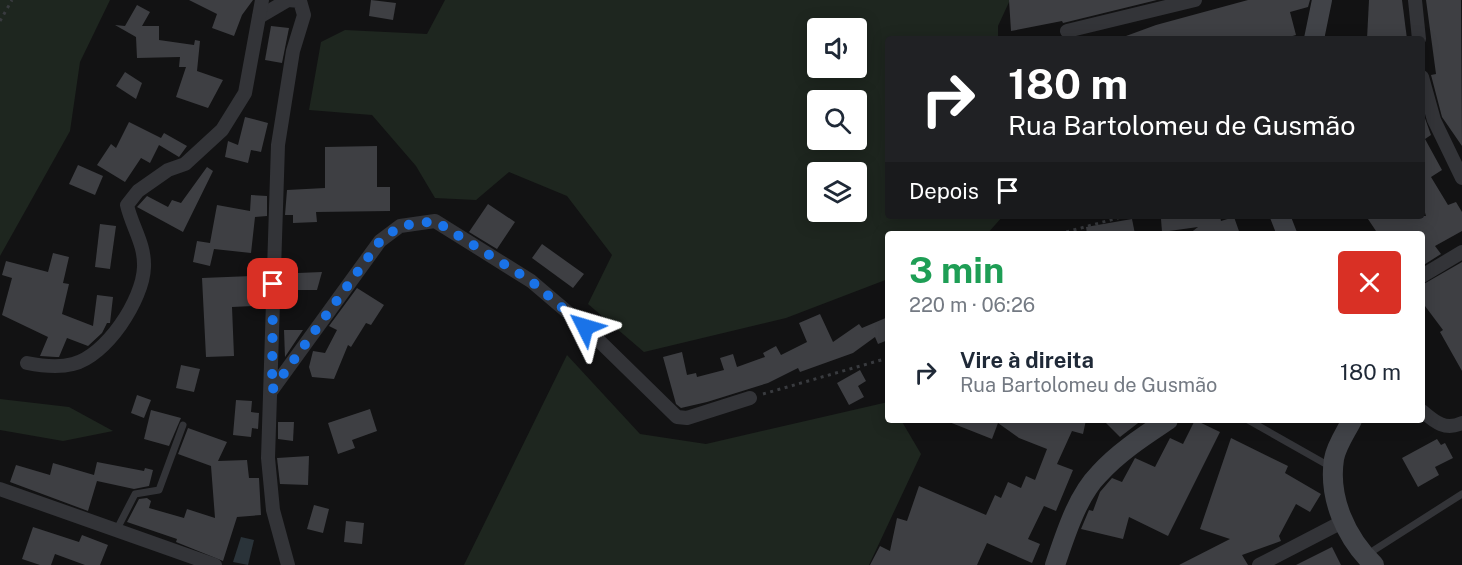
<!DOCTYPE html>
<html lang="pt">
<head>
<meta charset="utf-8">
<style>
	:root { --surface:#fff; --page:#f2f2f3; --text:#1f2937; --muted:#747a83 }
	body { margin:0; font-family:"Public Sans",sans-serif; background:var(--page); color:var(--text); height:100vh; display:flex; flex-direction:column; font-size:22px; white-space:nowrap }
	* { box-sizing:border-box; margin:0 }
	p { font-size:20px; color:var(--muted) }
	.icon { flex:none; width:33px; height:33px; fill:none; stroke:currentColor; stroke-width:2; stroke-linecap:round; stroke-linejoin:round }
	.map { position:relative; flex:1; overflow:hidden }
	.details { position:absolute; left:885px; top:231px; width:540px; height:192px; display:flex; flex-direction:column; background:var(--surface); border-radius:6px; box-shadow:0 3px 15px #0003 }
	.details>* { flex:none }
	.guide { position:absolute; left:885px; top:36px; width:540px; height:183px; border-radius:6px; box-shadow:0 3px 15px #0003; background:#202124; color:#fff; overflow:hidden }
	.buttons { position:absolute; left:807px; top:18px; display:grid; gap:12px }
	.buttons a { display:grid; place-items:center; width:60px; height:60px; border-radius:6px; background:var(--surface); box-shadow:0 3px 15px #0003; font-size:30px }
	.pin { position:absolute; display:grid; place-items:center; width:51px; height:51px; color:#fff; margin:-26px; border-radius:12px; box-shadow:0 3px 9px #0006 }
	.me { position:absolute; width:66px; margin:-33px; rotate:310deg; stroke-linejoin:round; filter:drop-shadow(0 0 4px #0008) }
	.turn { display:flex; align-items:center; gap:21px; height:126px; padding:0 24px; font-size:27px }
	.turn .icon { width:78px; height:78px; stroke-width:2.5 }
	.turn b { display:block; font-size:42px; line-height:51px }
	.then { display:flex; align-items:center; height:57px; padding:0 24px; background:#0003; gap:12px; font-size:22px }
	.round { display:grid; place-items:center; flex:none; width:63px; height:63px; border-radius:6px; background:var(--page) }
	.summary { display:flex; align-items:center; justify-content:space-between; height:102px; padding:0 24px }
	h1 { font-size:36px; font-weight:700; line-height:45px; color:#1e9e55 }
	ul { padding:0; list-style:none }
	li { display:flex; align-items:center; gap:18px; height:78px; padding:0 24px }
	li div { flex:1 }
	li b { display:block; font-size:22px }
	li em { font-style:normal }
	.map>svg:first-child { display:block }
</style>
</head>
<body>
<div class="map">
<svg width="1462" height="565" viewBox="0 0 1462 565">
	<rect width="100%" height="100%" fill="#121213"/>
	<g fill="#1e261f" fill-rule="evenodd">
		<polygon points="0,0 110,0 80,62 70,131 0,256"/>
		<path d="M445 0H1010L998 26V39H888V216H1003L987 234H888V279L786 318 644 352 588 304 612 255 567 196 509 172 476 200 435 198 416 166 372 115 309 110 321 42 345 30 427 34ZM818 28H856V68H818ZM818 100H856V140H818ZM818 172H856V212H818Z"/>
		<polygon points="567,355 640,434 706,444 888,402 888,420 901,420 921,454 869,565 464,565"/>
		<polygon points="0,399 69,407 113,431 63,441 0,430"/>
	</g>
	<polygon fill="#2a3339" points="241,537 254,540 248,565 233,562"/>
	<g fill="#3e3f43">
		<polygon points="189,0 253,0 242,15 234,36 212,28 217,14"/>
		<polygon points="371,0 396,3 393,20 369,16"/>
		<polygon points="1009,0 1157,0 1063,23 1062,21 1011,31"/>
		<polygon points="1248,0 1310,0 1308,7 1290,12 1296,35 1282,39 1126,39 1126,36 1156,25"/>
		<polygon points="1369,0 1402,0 1407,39 1367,39"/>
		<polygon points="1426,0 1461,0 1462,146 1442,117 1431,75 1436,74"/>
		<polygon points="137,5 150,12 142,26 159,26 159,40 194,45 195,40 200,41 197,71 223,80 208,108 176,97 186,67 179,67 180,57 137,58 136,37 115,25 125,26"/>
		<polygon points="271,26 289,28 282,63 265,60"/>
		<polygon points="125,72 142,83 136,99 116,86"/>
		<polygon points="1422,110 1431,135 1425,139 1442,170 1431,177 1448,205 1456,202 1462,212 1462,231 1435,246 1441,254 1422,266 1422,234 1378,234 1366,216 1426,216 1422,202"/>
		<polygon points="245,117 268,123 261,152 251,150 248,163 225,157 228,141 238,145"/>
		<polygon points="129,122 161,138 164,133 187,146 179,157 159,145 150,163 141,158 125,182 97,165 111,144 116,148"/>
		<polygon points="377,146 377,187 390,187 390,211 316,212 317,222 293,223 293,215 285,215 287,190 325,188 325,147"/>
		<polygon points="78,165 103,176 95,195 69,184"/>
		<polygon points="207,167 213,171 183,232 137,207 147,196 168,207 172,200 181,203"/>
		<polygon points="251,195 267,196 267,216 255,217 251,253 214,249 210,266 193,262 197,241 210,243 217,205 250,211"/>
		<polygon points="488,204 515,222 497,249 469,232"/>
		<polygon points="1173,216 1220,216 1221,221 1234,217 1240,234 1189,234 1198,227 1162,232 1161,219 1174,219"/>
		<polygon points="1132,219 1135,234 1087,234 1086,227"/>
		<polygon points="100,224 116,226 110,269 95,267"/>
		<polygon points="542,244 584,274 573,288 532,258"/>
		<polygon points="53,253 69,257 63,283 69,284 62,314 93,326 97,295 113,297 110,323 107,323 102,333 88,346 67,338 59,357 56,357 40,356 48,337 2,315 12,278 2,275 6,261 48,272"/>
		<polygon points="1462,262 1462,371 1440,332 1443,330 1422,302 1422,285"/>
		<polygon points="322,272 317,290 298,290 298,273"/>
		<polygon points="252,276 253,306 232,307 234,356 206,357 202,278"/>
		<polygon points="357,288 384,305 371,325 366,323 351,347 348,345 334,379 312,377 309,367 313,351 325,353 337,330 329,326"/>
		<polygon points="820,314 833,342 859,324 862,328 888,317 888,340 878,344 875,337 853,353 800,372 798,368 768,383 707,402 681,408 676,404 663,357 682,352 687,375 696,373 697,377 724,370 720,358 733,354 737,367 765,357 763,353 776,346 781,355 807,342 799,323"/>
		<polygon points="284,330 303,330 285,357"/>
		<polygon points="181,365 200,369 194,392 176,388"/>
		<polygon points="860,370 866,381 858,386 864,397 849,405 837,383"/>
		<polygon points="137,395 151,400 144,418 131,413"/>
		<polygon points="236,400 252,401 251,412 259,413 258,429 252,428 251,437 233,435"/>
		<polygon points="370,409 377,431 352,440 355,448 338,454 328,423"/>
		<polygon points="151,410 181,418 169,446 144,439"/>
		<polygon points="944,420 1086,420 1083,434 1072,431 1057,464 1073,470 1056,511 1044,506 1028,539 1040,544 1032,563 987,543 977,565 870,565 880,546 890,551 897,518 907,521 919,486 986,515 995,495 1001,498 1008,482 1021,488 1026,476 1035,480 1047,449 1019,438 998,423 992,439"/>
		<polygon points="1103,420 1142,420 1120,437"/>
		<polygon points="1195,420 1220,432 1168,536 1129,517 1123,539 1081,529 1089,510 1093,511 1100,492 1112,478 1122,482 1135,458 1155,467 1170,438 1183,444"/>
		<polygon points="278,422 294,422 293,441 278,439"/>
		<polygon points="188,428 227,442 218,461 247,460 249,478 259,478 261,515 237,517 223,561 176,542 177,539 127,522 139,499 147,498 151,501 149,508 184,518 187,509 215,518 211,466 178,454"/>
		<polygon points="1231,438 1288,466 1285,473 1321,494 1310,512 1296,504 1279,536 1281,541 1242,555 1248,565 1179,565 1230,539 1200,529"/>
		<polygon points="1437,439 1441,445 1445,443 1453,458 1435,467 1439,475 1418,487 1402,458"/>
		<polygon points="309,456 308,485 280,484 277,458"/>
		<polygon points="97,462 144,471 145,468 153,470 149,486 134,489 97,481 88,511 10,482 16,465 50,475 53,463 94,475"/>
		<polygon points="314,505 329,509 323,533 307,529"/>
		<polygon points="346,521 364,523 362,544 344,542"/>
		<polygon points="33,527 79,542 82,535 108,545 100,565 85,565 55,554 51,565 40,565 22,559"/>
		<polygon points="1332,547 1341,565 1296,565"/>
	</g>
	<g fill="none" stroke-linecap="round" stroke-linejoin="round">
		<g stroke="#393b3f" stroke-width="3" stroke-dasharray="3 4.5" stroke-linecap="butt">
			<polyline points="0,21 12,0"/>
			<polyline points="1059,234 1125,216"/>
			<polyline points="763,394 888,358"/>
		</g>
		<g stroke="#333438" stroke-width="7">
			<polyline points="1248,420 1331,467"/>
			<polyline points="116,531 135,494 159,490 183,425"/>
			<polyline points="1368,554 1462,494"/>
		</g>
		<g stroke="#333438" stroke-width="14">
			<polyline points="1415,0 1419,39"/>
			<polyline points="259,17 288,0 300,1 304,15 293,51 278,145 268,458 273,510 288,565"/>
			<polyline points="1067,31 1195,0"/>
			<polyline points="1422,77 1434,120 1462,178"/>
			<polyline points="1422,276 1462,252"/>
			<path d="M27 363C42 366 58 368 73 364 106 356 143 300 144 267 145 244 132 227 127 205L138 191 168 170 185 164 222 130 245 93 262 0"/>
			<polyline points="272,390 380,241 400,226 435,221 531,281 585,327 677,417 687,418 750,398"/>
			<path d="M1422 411C1435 422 1445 431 1462 423"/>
			<polyline points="0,489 215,565"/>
			<polyline points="1259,565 1342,522"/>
		</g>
		<g stroke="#414348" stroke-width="20">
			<polyline points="1314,39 1322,0"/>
			<polyline points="1280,216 1287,234"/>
			<path d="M1352 420C1346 432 1336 446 1334 459 1328 498 1346 538 1374 565"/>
			<path d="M1055 565C1065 536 1077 496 1099 474 1119 452 1144 436 1168 420"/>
		</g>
	</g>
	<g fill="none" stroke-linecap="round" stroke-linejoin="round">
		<polyline stroke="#1a73e8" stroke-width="10" stroke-dasharray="0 18" points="273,284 272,390 380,241 400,226 435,221 531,281 585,327"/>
	</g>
</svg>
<div class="buttons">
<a><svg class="icon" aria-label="sound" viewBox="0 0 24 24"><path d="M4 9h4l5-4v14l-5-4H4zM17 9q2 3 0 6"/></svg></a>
<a><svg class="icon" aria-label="search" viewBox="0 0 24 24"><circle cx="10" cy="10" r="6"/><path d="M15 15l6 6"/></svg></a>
<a><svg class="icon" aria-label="layers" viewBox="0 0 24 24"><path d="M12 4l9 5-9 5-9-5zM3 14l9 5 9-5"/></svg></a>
</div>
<div class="pin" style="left:273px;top:284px;background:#d93025"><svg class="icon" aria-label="arrive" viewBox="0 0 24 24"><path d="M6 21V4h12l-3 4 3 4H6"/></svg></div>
<svg class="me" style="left:585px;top:327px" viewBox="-20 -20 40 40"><path d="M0-17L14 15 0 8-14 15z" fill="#1a73e8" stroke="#fff" stroke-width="4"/></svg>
<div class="guide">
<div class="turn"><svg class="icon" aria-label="right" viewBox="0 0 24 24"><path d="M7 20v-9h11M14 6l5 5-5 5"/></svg><div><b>180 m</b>Rua Bartolomeu de Gusmão</div></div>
<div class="then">Depois<svg class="icon" aria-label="arrive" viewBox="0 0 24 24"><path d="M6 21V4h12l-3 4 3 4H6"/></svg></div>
</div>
<section class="details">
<div class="summary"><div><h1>3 min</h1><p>220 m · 06:26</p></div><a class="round" style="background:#d93025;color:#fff"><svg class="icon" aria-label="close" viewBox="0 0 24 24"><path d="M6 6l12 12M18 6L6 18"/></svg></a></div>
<ul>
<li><svg class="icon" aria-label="right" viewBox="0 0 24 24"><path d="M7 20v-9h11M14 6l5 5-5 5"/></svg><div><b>Vire à direita</b><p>Rua Bartolomeu de Gusmão</p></div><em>180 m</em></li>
</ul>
</section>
</div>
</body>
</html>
